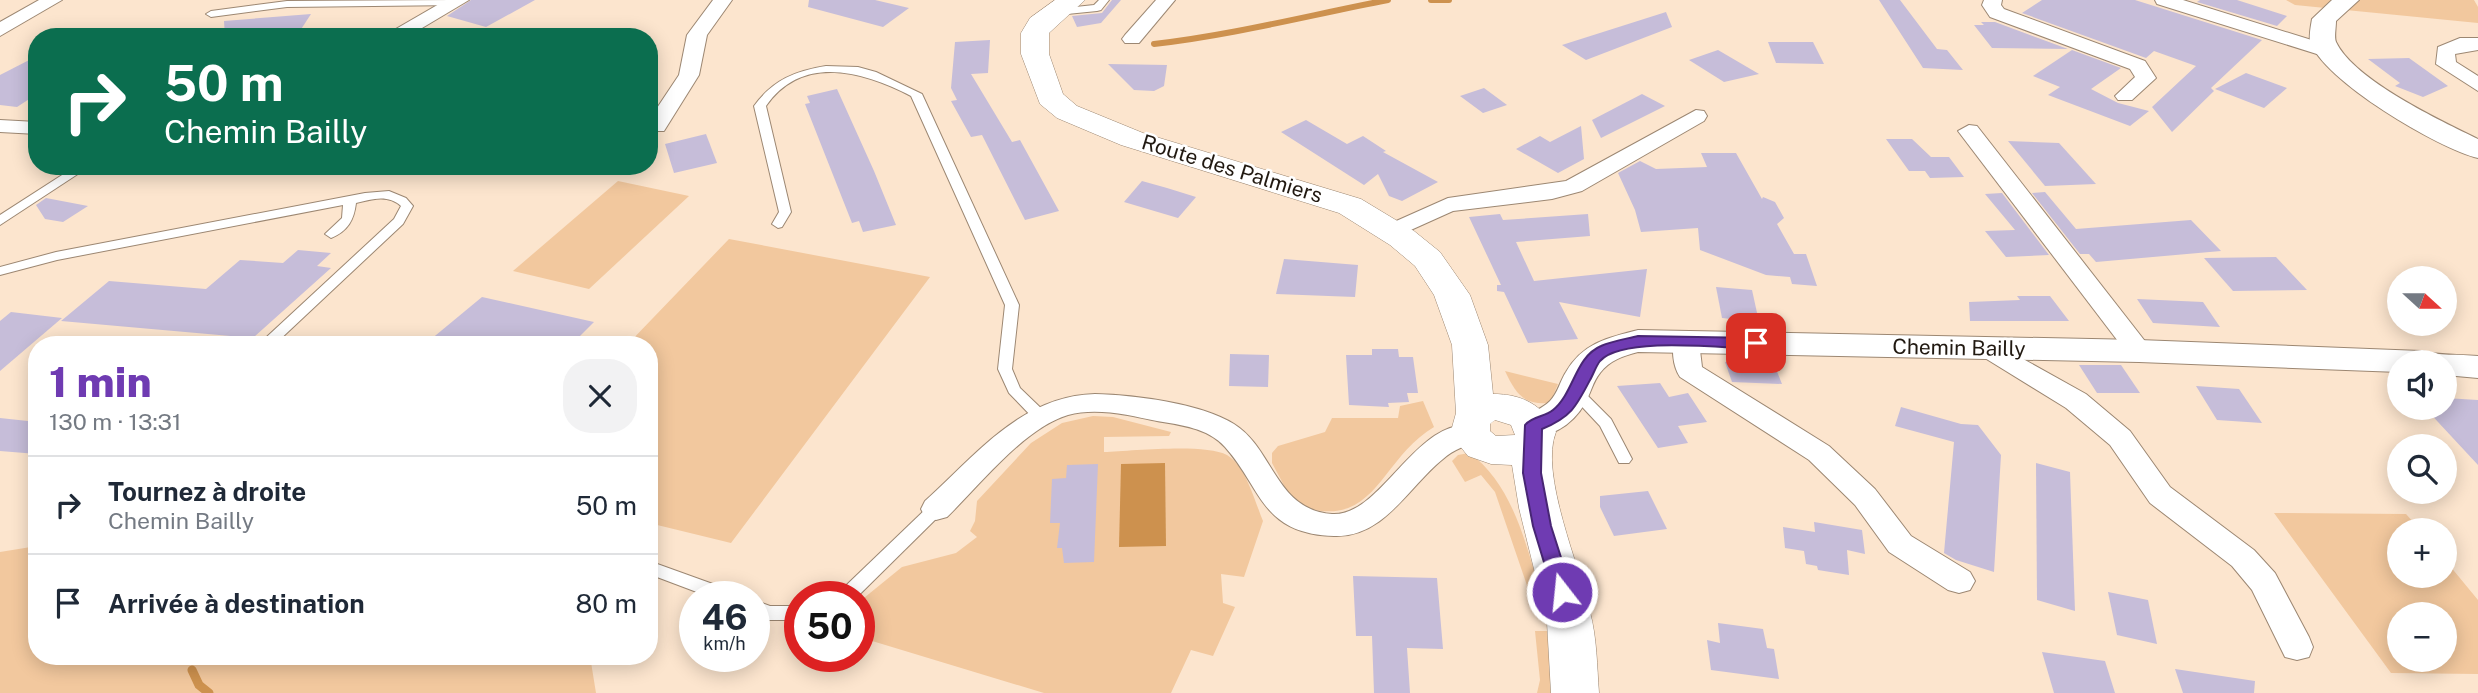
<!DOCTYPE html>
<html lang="fr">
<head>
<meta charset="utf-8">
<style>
	:root { --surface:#fff; --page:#f2f2f3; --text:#1f2937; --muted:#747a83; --line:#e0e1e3; --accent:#6f3bb2 }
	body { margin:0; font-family:"Public Sans",sans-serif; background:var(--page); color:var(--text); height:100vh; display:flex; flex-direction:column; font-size:26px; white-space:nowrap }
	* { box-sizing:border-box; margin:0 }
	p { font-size:23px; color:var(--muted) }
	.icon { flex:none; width:38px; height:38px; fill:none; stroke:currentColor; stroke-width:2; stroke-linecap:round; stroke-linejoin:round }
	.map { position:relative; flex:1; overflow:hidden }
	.drawer { position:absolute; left:28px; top:336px; width:630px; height:329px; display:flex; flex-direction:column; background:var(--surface); border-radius:28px; box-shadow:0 4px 18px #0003 }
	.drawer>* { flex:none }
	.guide { position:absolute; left:28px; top:28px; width:630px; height:147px; border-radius:28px; box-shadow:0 4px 18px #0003; background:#0b6e4f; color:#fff; overflow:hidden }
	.needle { width:46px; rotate:111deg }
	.controls { position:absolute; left:2387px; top:266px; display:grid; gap:14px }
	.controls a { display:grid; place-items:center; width:70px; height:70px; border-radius:50%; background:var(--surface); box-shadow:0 4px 18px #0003; font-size:35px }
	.speed { position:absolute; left:679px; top:581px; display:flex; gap:14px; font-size:35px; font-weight:700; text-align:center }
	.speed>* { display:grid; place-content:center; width:91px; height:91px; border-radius:50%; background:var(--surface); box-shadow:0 4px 18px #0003; line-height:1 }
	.speed small { font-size:18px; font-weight:400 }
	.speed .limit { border:10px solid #d22; background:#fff; color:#111 }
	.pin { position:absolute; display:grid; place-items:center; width:60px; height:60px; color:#fff; margin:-30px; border-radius:14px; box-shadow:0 4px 10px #0006 }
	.me { position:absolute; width:77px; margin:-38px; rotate:344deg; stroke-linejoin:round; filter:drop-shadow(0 0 5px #0008) }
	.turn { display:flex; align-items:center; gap:24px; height:147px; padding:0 21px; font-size:32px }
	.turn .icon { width:91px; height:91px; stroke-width:2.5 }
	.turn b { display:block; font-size:49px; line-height:60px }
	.round { display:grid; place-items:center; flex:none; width:74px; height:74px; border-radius:28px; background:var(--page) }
	.headline { display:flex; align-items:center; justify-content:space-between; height:119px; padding:0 21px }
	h1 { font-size:42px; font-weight:800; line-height:52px; color:var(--accent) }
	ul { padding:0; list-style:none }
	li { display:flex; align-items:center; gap:21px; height:98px; padding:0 21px; border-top:2px solid var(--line) }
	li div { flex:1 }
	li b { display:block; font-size:26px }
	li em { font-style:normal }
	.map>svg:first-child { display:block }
</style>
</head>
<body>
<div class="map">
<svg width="2478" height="693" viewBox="0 0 2478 693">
	<rect width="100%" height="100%" fill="#fce5ce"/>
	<g fill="#f2c89e" fill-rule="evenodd">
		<polygon points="2286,0 2474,0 2478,7 2478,23 2295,5"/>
		<polygon points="618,181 689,196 589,289 513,271"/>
		<polygon points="729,239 930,277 731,543 649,523 649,345 627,345"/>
		<path d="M1505 371 1558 384 1550 403C1523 405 1516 394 1505 371Z"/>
		<path d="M1423 401 1434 427C1378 460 1376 535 1294 504L1272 463V453L1278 446 1325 432 1332 418H1398L1400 406Z"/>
		<path d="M1093 416 1113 417 1171 432 1169 436 1104 437V452C1131 451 1205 443 1227 455 1246 466 1255 502 1263 521L1244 577 1221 574 1223 603 1235 607 1213 656 1191 650 1171 693H1044L859 637V602L902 567 956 553 977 537 970 531 975 521 977 501 1031 443 1062 423Z"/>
		<path d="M1469 453C1513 483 1527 548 1542 598L1532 600 1495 492 1481 475 1465 482 1452 461 1458 455Z"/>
		<path d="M2274 513 2406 514 2420 530H2399V576H2445V560L2478 600V674L2391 673ZM2445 614V660H2399V614Z"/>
		<polygon points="37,546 37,656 590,656 596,693 0,693 0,552"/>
		<polygon points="1535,631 1547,631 1553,693 1537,693 1540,680"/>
	</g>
	<polygon fill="#cd914e" points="1165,463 1166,546 1119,547 1121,464"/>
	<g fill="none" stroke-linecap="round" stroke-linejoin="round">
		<g stroke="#cd914e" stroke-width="6">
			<polyline points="1431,0 1449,0"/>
			<path d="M1154 44C1233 35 1310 15 1388 0"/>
		</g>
		<polyline stroke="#cd914e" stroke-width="9" points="192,670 199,685 209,693"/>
	</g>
	<g fill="#c6bdd9">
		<polygon points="471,0 535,0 486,27 447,16"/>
		<polygon points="809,0 875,0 909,8 883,27 808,7"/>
		<polygon points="1112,0 1121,0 1101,23 1077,27 1072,16 1102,13"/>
		<polygon points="1879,0 1900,0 1937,49 1947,50 1963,70 1923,68"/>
		<polygon points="2042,0 2135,0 2262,40 2211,88 2214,91 2172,132 2152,107 2196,66 2154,51 2146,58 2022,13"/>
		<polygon points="2200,0 2237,0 2287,16 2277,26 2197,2"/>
		<polygon points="1666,12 1672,27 1586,60 1562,45"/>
		<polygon points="311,14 296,37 225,37 224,21"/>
		<polygon points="1981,22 1995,22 2068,49 1992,48 1974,25 1984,25"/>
		<polygon points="990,40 988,73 971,74 1012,142 1020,140 1059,211 1025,220 982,135 971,137 951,101 957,100 951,88 955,42"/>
		<polygon points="1768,42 1813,42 1824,64 1776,63"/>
		<polygon points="1718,50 1759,74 1724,82 1689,60"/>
		<polygon points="2072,50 2121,68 2091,89 2118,103 2149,111 2130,126 2048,95 2060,87 2033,76"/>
		<polygon points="37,56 37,94 17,107 0,105 0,75"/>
		<polygon points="2409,58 2448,86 2423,97 2395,86 2400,83 2368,59"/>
		<polygon points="1108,64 1167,65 1164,86 1154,91 1134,90"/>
		<polygon points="2246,73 2287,88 2264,108 2215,89"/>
		<polygon points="1484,88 1507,105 1483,113 1460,96"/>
		<polygon points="837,89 874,171 896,225 863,232 859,221 852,223 805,104 810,103 807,96"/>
		<polygon points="1642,94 1665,106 1601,138 1592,120"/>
		<polygon points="1306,120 1347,144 1363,136 1386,151 1383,152 1438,182 1402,201 1389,196 1378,174 1364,185 1281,132"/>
		<polygon points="1581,126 1584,159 1558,173 1516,149 1540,136 1550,142"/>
		<polygon points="706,134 717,163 674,173 665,144"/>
		<polygon points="1886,139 1912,139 1931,157 1949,157 1964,177 1930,178 1925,171 1909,171"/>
		<polygon points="2008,141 2059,143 2096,184 2045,186"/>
		<polygon points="1701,153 1736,153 1762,199 1763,197 1775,202 1784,218 1777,224 1794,254 1806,254 1817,286 1792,284 1790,277 1766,275 1700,250 1698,228 1641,232 1635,210 1618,173 1640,161 1656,169 1707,167"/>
		<polygon points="1142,181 1167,188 1196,197 1178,218 1124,202"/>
		<polygon points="2045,192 2076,229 2191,220 2221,251 2096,262 2089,254 2080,254 2032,193"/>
		<polygon points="2002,193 2049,255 2006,257 1985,231 2015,230 1985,194"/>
		<polygon points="46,198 88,206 63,222 45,219 36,205"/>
		<polygon points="1500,214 1503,220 1588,214 1590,236 1516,242 1534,281 1647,269 1640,317 1559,302 1578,339 1528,343 1504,292 1497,291 1497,285 1501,285 1469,217"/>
		<polygon points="298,250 331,253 317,266 331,268 253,338 61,321 109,281 206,289 240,260 283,263"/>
		<polygon points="2276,257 2307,290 2233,291 2204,258"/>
		<polygon points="1284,259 1358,265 1355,297 1276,294"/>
		<polygon points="1716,287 1752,290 1759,322 1722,318"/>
		<polygon points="2017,296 2050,296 2069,321 1970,321 1969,302 2020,300"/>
		<polygon points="482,297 594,322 571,345 424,345"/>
		<polygon points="2137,299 2203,302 2220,327 2153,323"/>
		<polygon points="11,312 62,318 0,371 0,321"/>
		<polygon points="1372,349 1398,349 1399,357 1413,357 1418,393 1407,393 1409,402 1388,403 1389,407 1349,405 1346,355 1372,355"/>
		<polygon points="1230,354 1269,355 1268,387 1229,386"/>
		<polygon points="1725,362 1774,364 1782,384 1732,382"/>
		<polygon points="2079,365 2121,365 2140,393 2097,393"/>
		<polygon points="1660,383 1669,397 1688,393 1707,422 1678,426 1688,443 1658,448 1617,386"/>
		<polygon points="2196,386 2239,389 2262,423 2217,420"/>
		<polygon points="2445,398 2478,400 2478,465 2425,408 2445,408"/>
		<polygon points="1901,407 1961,424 1978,425 2001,455 1994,572 1956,560 1944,553 1954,442 1895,426"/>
		<polygon points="0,418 37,422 37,454 0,451"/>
		<polygon points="2036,463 2070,472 2075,611 2037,600"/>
		<polygon points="1098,464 1094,562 1064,563 1062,548 1057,548 1060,523 1050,523 1052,479 1066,478 1067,465"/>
		<polygon points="1648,491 1667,529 1614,536 1600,507 1600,496"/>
		<polygon points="1814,522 1862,530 1865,554 1847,550 1849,575 1818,570 1817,566 1806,564 1804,551 1785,548 1783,527 1815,532"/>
		<polygon points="1353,576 1437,578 1443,649 1407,648 1410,693 1374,693 1372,636 1356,636"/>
		<polygon points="2108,592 2148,600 2157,644 2117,635"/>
		<polygon points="1718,623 1763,629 1767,648 1774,649 1779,679 1711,670 1707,640 1720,643"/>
		<polygon points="2042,652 2105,661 2115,693 2054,693"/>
		<polygon points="2175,669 2255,681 2254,693 2183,693"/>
	</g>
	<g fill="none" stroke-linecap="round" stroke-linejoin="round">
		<defs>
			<g id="service">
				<polygon points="455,0 460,3 459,5 287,7 211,17 206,14 211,11 287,1"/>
				<polygon points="1099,0 1109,0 1101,10 1097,11 1057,15 1052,12 1057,9 1094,5"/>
				<path d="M826 66 858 67 876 72 922 94 1019 305 1012 369 1020 388 1046 413 1048 417 1046 421H1036L1009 393 998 369 1005 305 911 96C864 72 803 53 766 106L791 212 782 227 778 228 772 224 779 212 754 106C773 80 795 71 826 66Z"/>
				<polygon points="76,166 90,166 0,225 0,215"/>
				<path d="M389 191 406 198 413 206 403 224 274 345H258L394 219 401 206C388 194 372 199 356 203 354 220 348 231 331 238L325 234 342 218 343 205 57 260 0 275V267L56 252 365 193Z"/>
				<polygon points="1575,386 1580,388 1611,419 1632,459 1629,463 1619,463 1600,426 1570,394 1568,391 1570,388"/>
				<polygon points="936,503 942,505 944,509 942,513 861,593 855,597 834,597 930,505"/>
				<polygon points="649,561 735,592 737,597 710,597 649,574"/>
				<polygon points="754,600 770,606 800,606 800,620 769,620 754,614"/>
			</g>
			<g id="minor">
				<polygon points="39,0 62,0 0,36 0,22"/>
				<polygon points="446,0 469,0 407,37 382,37"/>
				<polygon points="713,0 732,0 707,35 699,75 664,131 649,131 649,120 679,75 687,35"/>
				<polygon points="1156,0 1175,0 1139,43 1125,43 1122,39 1125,35"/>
				<polygon points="1984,0 2002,0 2001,5 2004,9 2145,61 2156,78 2132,100 2118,100 2115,96 2135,77 2130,69 1990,17 1982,5"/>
				<polygon points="2155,0 2183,0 2334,47 2337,51 2327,57 2320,55 2157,4"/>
				<polygon points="2460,38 2478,38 2478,50 2455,54 2456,62 2478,76 2478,91 2436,64 2438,47"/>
				<polygon points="1696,110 1704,111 1707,116 1704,121 1582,191 1552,199 1453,211 1393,238 1385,236 1381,231 1385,226 1448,198 1566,181"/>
				<polygon points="0,120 37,122 37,134 0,132"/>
				<polygon points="1969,125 1977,126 2148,345 2152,351 2148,357 2139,360 2130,357 1958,131"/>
				<path d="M1686 333 1695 336 1699 342 1702 367 1829 446 1875 489 1911 536 1970 572 1975 581 1970 590 1959 593 1948 590 1889 552 1855 505 1809 460 1680 377C1673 367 1670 346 1677 336Z"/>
				<polygon points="1989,340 2086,394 2130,431 2170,487 2254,550 2275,573 2309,637 2313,647 2309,657 2297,660 2285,657 2252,590 2232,566 2150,503 2110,445 2066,408 1980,355 1976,349 1980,343"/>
				<path d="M1095 394C1134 395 1200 403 1234 424 1274 449 1275 510 1332 514 1384 517 1418 409 1481 427L1485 434 1481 441C1467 445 1454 449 1443 459 1409 486 1384 538 1334 536 1261 534 1262 488 1225 447 1208 428 1181 425 1157 421 1129 415 1096 407 1068 415 1024 428 979 486 947 517L936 520 925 517 921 509 925 501C976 455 1021 396 1095 394Z"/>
			</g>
			<g id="tertiary">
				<path d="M2332 0H2359L2336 21C2336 28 2334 37 2336 42 2354 80 2441 121 2478 139V158C2439 149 2322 80 2310 41 2309 35 2311 25 2312 19Z"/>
				<path d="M1638 330 2139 340 2421 351C2439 356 2458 354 2478 356V378L2445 375V362H2399V372L2139 362 1638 352C1623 356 1610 360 1600 373 1593 381 1591 393 1585 403 1573 425 1547 442 1521 435L1516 426C1524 413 1539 412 1550 401 1558 393 1560 381 1566 372 1583 343 1607 338 1638 330Z"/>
			</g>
			<path id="secondary" d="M1055 0H1085L1049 33V54L1063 94 1077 106 1143 133 1361 199 1414 231 1440 252 1470 295 1488 345 1493 394C1522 394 1544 405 1556 432 1539 473 1580 567 1590 612 1597 638 1597 666 1599 693H1551L1547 622 1519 508 1512 465 1491 464 1468 456 1455 440 1451 431 1456 413 1452 345 1434 295 1415 266 1390 245 1339 213 1121 145 1057 118 1040 104 1021 54V33L1030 18ZM1495 420 1511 425 1515 435 1496 436 1490 431V424Z"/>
		</defs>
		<use href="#service" stroke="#9c8772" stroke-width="2"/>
		<use href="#minor" stroke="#9c8772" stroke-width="2"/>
		<use href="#tertiary" stroke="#9c8772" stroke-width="2"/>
		<use href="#secondary" stroke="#9c8772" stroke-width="1"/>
		<use href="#service" fill="#fff" fill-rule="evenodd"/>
		<use href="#minor" fill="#fff" fill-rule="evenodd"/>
		<use href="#tertiary" fill="#fff" fill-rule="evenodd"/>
		<use href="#secondary" fill="#fff" fill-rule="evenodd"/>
	</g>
	<path fill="#6f3bb2" stroke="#482674" stroke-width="2" d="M1638 336 1756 338 1764 343 1756 349C1722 348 1623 336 1600 361 1596 366 1593 375 1590 380 1576 407 1571 417 1542 429L1541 473 1551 526 1572 592 1569 597H1555L1553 592 1533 526 1523 473 1525 425C1532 416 1545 417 1553 410 1574 393 1575 357 1601 346 1612 341 1626 339 1638 336Z"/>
	<g text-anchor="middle" stroke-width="5" stroke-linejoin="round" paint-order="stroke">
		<g font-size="21" fill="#211911" stroke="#fff">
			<text transform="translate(1232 169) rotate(17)" y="7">Route des Palmiers</text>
			<text transform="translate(1959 348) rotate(1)" y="7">Chemin Bailly</text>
		</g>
	</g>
</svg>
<div class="controls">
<a><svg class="needle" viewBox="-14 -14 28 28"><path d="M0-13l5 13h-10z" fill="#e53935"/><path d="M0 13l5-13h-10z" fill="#747a83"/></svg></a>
<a><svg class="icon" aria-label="sound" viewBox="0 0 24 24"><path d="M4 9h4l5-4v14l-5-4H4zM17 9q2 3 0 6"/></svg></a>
<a><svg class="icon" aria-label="search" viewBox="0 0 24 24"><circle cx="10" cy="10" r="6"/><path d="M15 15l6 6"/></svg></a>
<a>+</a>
<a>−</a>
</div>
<div class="speed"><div>46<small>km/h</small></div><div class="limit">50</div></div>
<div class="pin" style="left:1756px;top:343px;background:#d93025"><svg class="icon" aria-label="arrive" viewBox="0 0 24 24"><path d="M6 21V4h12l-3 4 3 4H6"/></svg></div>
<svg class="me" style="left:1562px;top:592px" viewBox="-20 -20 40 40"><circle r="17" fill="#6f3bb2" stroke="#fff" stroke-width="3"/><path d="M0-11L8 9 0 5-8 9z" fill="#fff"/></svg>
<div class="guide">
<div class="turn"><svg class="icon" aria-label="right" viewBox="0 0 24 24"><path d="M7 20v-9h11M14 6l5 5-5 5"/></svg><div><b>50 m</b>Chemin Bailly</div></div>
</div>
<section class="drawer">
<div class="headline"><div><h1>1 min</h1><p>130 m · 13:31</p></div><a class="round"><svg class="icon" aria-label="close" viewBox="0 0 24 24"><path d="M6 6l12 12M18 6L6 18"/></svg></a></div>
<ul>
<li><svg class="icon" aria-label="right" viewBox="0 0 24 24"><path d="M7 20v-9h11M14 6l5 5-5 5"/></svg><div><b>Tournez à droite</b><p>Chemin Bailly</p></div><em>50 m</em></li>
<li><svg class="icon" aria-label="arrive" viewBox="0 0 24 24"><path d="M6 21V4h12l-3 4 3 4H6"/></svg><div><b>Arrivée à destination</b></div><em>80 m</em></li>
</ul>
</section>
</div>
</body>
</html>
